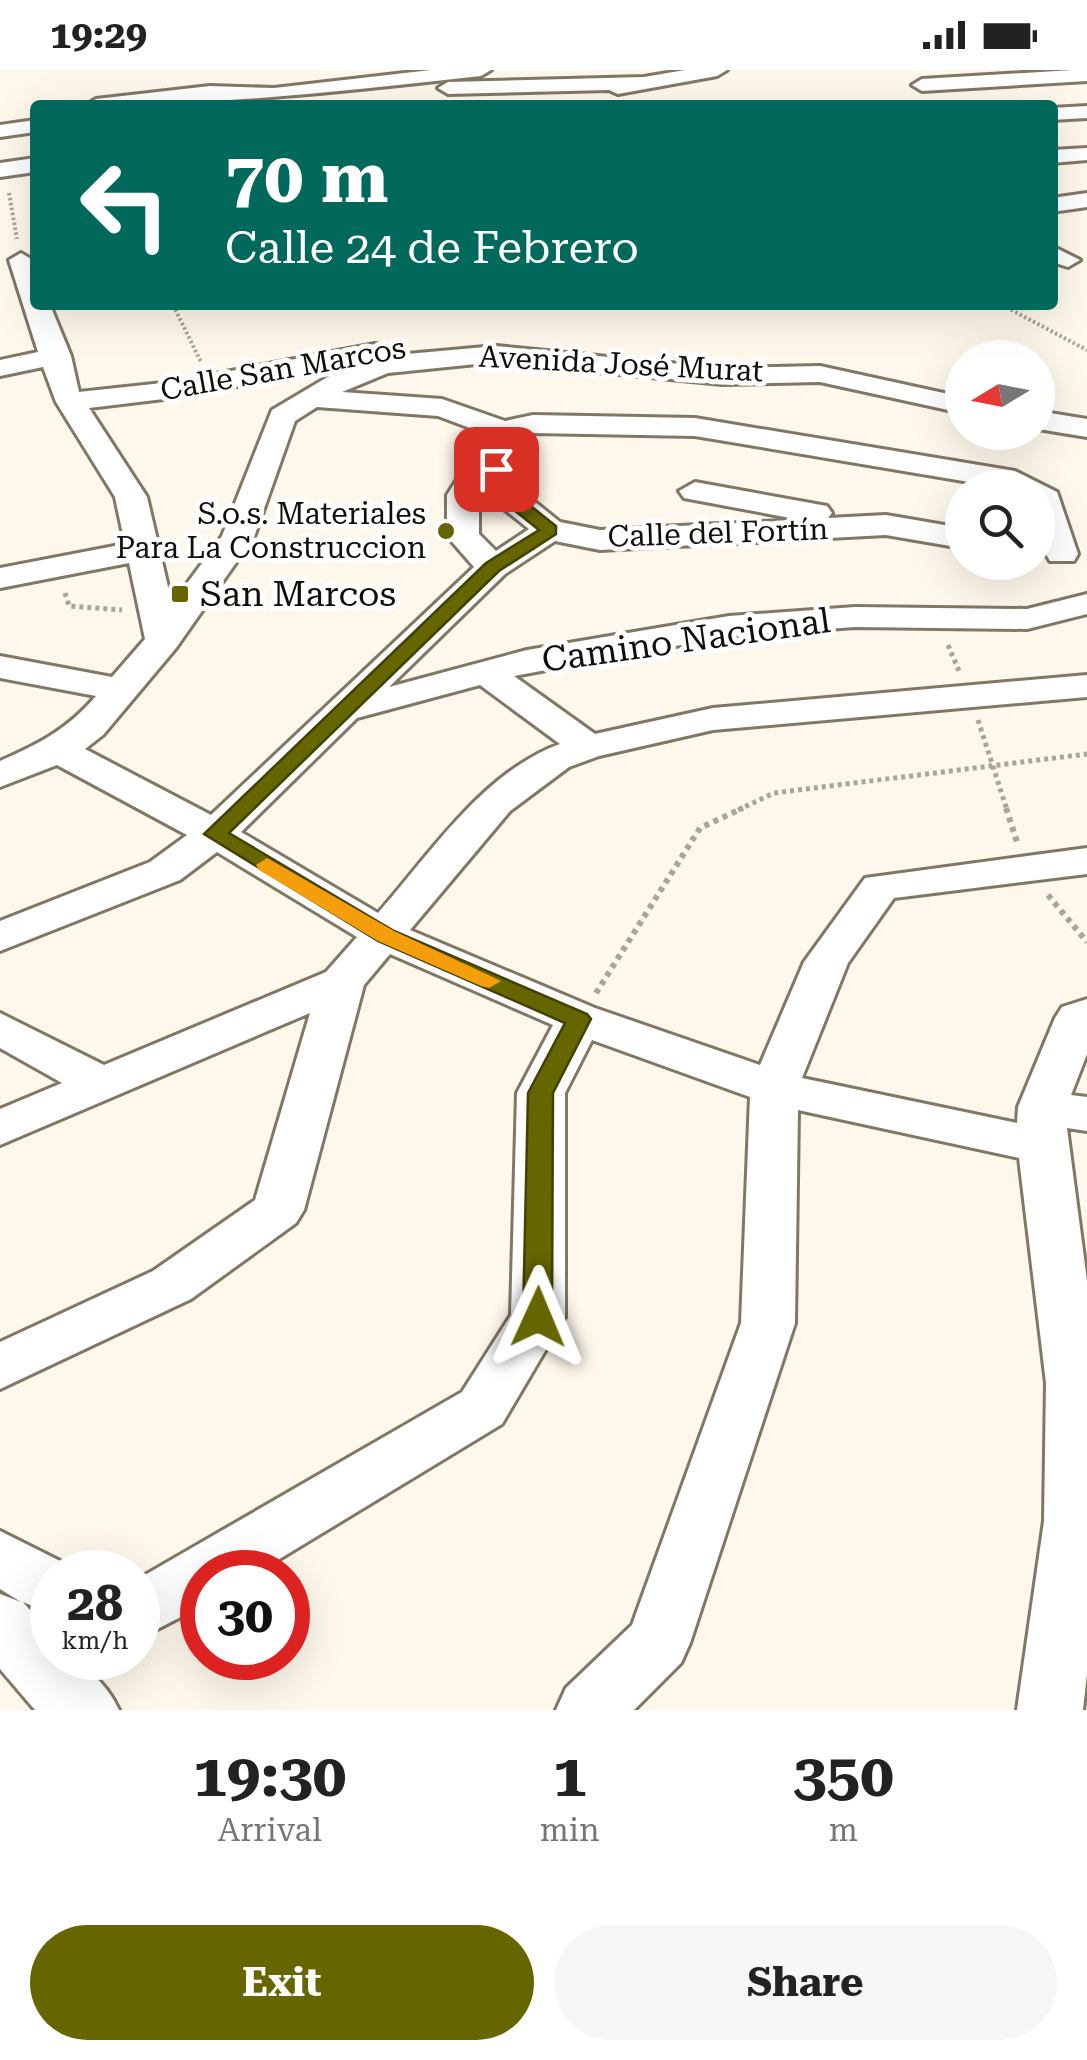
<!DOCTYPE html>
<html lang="en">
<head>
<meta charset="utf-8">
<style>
	:root { --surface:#fff; --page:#f6f6f6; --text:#222; --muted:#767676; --accent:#660 }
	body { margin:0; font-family:"Roboto Serif",serif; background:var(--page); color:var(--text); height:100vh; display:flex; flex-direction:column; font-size:38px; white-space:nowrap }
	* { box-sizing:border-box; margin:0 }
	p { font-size:32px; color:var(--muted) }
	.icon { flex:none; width:55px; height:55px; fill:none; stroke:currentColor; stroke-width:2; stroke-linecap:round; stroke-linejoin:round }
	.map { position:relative; height:1640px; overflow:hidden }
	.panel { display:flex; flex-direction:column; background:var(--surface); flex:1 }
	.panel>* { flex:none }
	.top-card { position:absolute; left:30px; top:30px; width:1028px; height:210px; border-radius:10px; box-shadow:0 10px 40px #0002; background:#00695c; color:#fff; overflow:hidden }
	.needle { width:65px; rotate:260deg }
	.controls { position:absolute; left:945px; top:270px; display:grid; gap:20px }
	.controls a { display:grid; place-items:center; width:110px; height:110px; border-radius:50%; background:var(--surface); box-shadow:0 10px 40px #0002; font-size:50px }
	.speed { position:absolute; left:30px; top:1480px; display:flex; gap:20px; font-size:50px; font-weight:700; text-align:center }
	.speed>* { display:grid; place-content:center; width:130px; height:130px; border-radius:50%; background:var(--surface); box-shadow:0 10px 40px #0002; line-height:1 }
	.speed small { font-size:25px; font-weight:400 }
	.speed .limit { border:15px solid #d22; background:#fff; color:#111 }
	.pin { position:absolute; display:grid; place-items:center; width:85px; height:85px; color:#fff; margin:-42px; border-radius:20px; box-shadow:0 5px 15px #0006 }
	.me { position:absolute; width:110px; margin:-55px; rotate:1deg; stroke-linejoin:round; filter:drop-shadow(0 0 8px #0008) }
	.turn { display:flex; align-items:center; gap:35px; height:210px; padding:0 30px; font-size:45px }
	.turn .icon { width:130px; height:130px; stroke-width:2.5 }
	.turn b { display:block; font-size:70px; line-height:85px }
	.eta { display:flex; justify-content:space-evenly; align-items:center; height:170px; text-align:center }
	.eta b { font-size:60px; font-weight:700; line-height:70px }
	.cta { display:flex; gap:20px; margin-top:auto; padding:20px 30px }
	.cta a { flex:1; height:115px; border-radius:60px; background:var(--accent); color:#fff; font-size:40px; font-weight:700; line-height:115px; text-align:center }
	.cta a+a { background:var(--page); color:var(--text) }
	.status { display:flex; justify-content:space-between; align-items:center; height:70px; padding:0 50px; background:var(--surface); direction:ltr }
	.status svg { height:28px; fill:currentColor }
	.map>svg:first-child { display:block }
</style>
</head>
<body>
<div class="status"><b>19:29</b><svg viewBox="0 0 49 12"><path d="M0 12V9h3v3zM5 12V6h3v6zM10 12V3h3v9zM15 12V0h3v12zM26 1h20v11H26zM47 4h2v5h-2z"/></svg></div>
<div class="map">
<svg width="1087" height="1640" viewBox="0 0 1087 1640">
	<rect width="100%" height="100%" fill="#fef7eb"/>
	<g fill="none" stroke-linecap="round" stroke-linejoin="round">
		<defs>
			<g id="minor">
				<path d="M431 0H491L481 6C349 21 218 35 86 35L96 29 210 16 274 18Z"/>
				<polygon points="685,0 727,0 717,6 618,24 609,20 448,24 438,18 448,12 644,7"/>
				<polygon points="1073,0 1087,0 1087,11 922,21 912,15 922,9"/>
				<polygon points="1087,36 1087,48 1052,50 1052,38"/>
				<polygon points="35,50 35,62 0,67 0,55"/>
				<polygon points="1087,78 1087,90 1052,93 1052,80"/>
				<polygon points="35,88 35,102 0,107 0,93"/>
				<polygon points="1087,123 1087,137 1052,142 1052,128"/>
				<polygon points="1052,176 1080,190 1068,197 1052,192"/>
				<path d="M21 183 33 190 35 235H50L71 286 79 322 172 312 375 274 385 276V286L496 276 722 298 820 296 962 327V343L820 312 722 314 496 292 388 303 342 322 442 329 505 351 533 345 695 348 1015 401 1057 422 1078 484 1074 491H1050C1036 470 1038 442 1038 418H1005L695 366 533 363 514 367 507 379 515 416 560 452 600 460 801 450 684 428 679 421 695 412 827 436 832 443 828 448 886 445 962 458V478L886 465 600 480 555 471 505 504 389 617 527 580 729 546 855 537 1027 539 1087 524V544L1027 559 855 557 729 566 514 606 595 664 713 638 1087 605V627L713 660 599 686 569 697 510 741 410 860 595 938 760 995 804 892 865 808 1087 778V804L894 828 848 893 802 1008 1017 1053 1018 1037 1055 948 1062 937 1087 929V984L1071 1025 1087 1027V1061L1067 1058 1087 1211V1604L1083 1640H1017L1044 1451 1046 1313 1019 1088 798 1040 795 1253 690 1573 681 1593 634 1640H556L566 1618 632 1555 741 1253 750 1027 592 970 565 1023V1247L502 1354 258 1502H202V1536L138 1569V1509L462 1322 511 1245 517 1023 553 955 390 884 364 915 304 1140 296 1153 191 1229 0 1319V1272L153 1201 255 1130 310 943 0 1075V1039L62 1013 0 978V943L104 995 326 902 357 867 217 782 180 810 0 881V851L150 792 187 765 57 695 0 717V691C39 674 68 659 96 626L0 608V586L112 607 145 569 129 493 0 518V498L125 474 115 427 56 332 43 297 0 306V290L38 282 9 190ZM366 292 331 305 272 340 222 466 172 534 147 427 89 338 172 328ZM317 337 438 346 486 364 447 425V466L474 497 211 745 85 679 103 665 176 578 254 467 295 351ZM484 417 489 427 529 459 496 481 479 464V425ZM480 615 560 674C483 702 430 784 378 843L241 762 357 648Z"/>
				<polygon points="1038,341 1087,349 1087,367 1038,359"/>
				<path d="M0 1461 74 1498 76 1502H52V1544L23 1532 52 1566V1588C82 1588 107 1614 119 1640H35L0 1599V1524L21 1532 0 1519Z"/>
			</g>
		</defs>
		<use href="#minor" stroke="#817765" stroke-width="6"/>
		<g stroke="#aaa49a" stroke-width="4" stroke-dasharray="2.5 2.5" stroke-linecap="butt">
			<polyline points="9,123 17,169"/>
			<polyline points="173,235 201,292"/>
			<polyline points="1002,235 1087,280"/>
		</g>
		<g stroke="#aaa49a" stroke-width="5" stroke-dasharray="4 4" stroke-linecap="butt">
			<polyline points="65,523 69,536 122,540"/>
			<polyline points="948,575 959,601"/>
			<polyline points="978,650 1007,740"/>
			<polyline points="738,740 774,723 1087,684"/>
		</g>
		<g stroke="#aaa49a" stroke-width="6" stroke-dasharray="5 5" stroke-linecap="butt">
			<polyline points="1006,738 1017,772"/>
			<polyline points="1048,825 1087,872"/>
			<polyline points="596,923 700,758 743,738"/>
		</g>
		<use href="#minor" fill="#fff" fill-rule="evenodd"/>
	</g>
	<polygon fill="#660" stroke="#424200" stroke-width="2.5" points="490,396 502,396 508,418 556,456 556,464 499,501 229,763 394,861 587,944 591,949 553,1023 552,1247 548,1255 527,1255 523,1247 528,1023 565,953 378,871 204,764 486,493 539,460 494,424"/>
	<polygon fill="#f59e0b" points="267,788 394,861 501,911 489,918 481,916 378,871 259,800 256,795"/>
	<g fill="#660" stroke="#fff" stroke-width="4">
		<circle cx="446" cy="461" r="10"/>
		<rect x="170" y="514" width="20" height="20" rx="5"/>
	</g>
	<g text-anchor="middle" stroke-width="10" stroke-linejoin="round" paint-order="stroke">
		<g font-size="30" fill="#120e08" stroke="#fff">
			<text transform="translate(621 294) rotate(3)" y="10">Avenida José Murat</text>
			<text transform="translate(283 299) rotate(-10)" y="10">Calle San Marcos</text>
			<text transform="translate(718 463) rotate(-2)" y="10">Calle del Fortín</text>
		</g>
		<g font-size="30" fill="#120e08" stroke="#fff" text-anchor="end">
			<text x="426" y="454">S.o.s. Materiales<tspan x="426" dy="34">Para La Construccion</tspan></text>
		</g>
		<g font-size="35" fill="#120e08" stroke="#fff" text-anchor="start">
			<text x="200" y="536">San Marcos</text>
		</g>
		<g font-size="35" fill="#120e08" stroke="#fff">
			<text transform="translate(686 570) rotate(-8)" y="12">Camino Nacional</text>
		</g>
	</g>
</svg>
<div class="controls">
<a><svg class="needle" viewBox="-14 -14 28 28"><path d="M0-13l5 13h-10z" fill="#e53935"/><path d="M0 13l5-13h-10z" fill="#767676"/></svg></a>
<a><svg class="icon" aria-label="search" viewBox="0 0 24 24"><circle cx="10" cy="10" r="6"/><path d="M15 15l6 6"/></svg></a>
</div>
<div class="speed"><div>28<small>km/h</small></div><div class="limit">30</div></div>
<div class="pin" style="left:496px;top:399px;background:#d93025"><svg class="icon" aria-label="arrive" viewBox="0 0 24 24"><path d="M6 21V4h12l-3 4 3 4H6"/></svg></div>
<svg class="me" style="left:538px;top:1247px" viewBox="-20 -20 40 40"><path d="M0-17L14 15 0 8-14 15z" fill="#660" stroke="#fff" stroke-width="4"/></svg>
<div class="top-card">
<div class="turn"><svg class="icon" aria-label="left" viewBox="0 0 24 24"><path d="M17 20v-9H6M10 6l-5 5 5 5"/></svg><div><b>70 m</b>Calle 24 de Febrero</div></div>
</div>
</div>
<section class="panel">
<div class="eta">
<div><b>19:30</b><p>Arrival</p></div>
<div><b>1</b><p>min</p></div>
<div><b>350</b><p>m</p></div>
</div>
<div class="cta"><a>Exit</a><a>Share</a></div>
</section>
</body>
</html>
